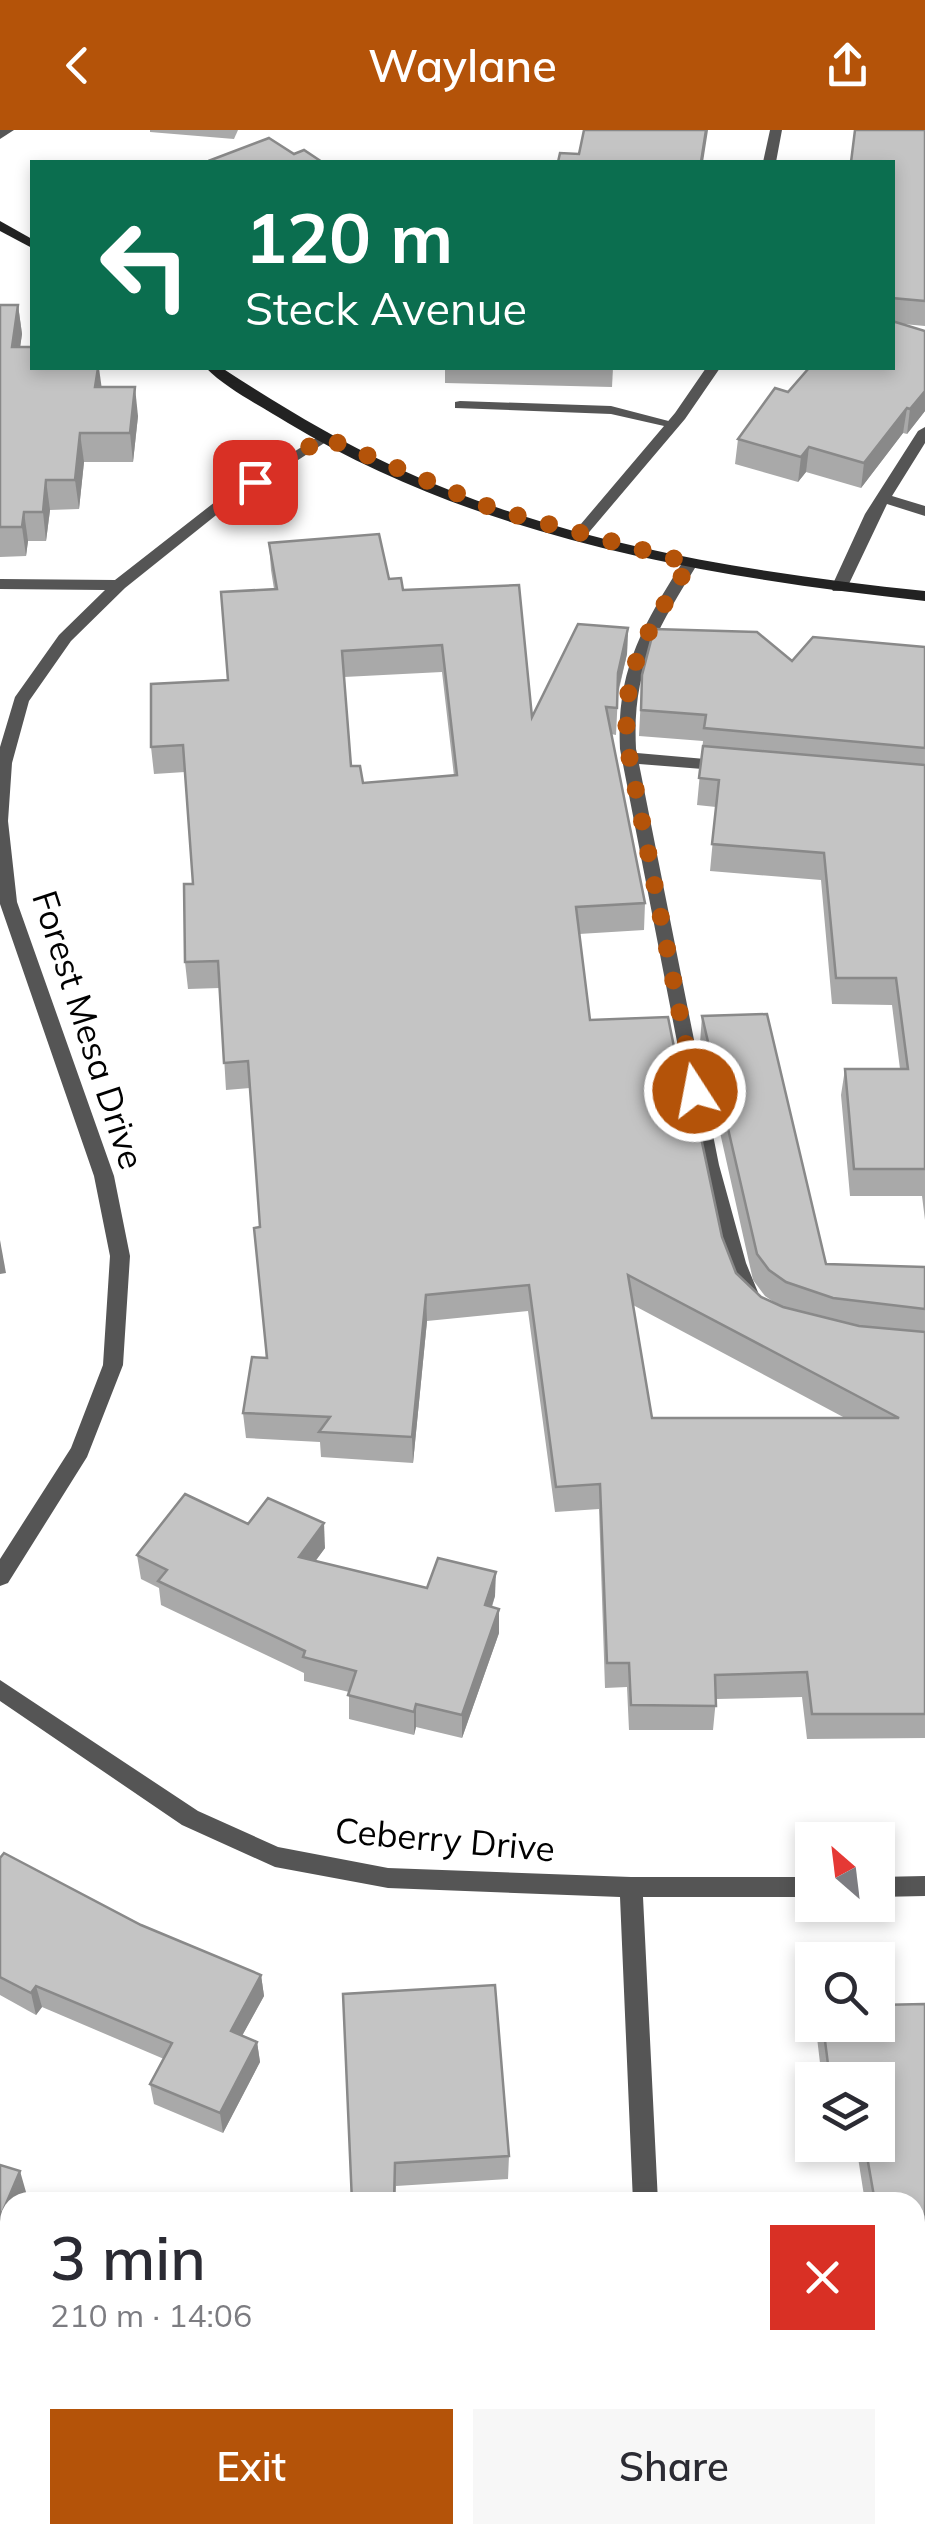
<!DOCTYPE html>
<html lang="en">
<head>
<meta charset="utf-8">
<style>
	:root { --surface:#fff; --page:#f7f7f7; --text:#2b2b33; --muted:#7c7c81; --accent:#b45309 }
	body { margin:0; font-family:Mulish,sans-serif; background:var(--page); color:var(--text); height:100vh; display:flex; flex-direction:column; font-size:38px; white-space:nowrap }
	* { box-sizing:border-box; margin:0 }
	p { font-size:32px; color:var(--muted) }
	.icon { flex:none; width:55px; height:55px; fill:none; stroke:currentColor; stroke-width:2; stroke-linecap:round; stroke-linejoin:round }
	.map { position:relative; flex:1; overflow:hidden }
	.details { position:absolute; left:0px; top:2062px; width:925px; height:352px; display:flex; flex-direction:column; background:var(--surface); border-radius:30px 30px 0 0; box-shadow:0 5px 15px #0003 }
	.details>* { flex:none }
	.hud { position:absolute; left:30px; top:30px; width:865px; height:210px; border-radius:0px; box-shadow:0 5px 15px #0003; background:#0b6e4f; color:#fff; overflow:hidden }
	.needle { width:65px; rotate:332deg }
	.controls { position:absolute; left:795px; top:1692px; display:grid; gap:20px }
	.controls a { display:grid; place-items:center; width:100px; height:100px; border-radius:0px; background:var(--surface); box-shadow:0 5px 15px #0003; font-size:50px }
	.pin { position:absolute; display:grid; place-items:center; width:85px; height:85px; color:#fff; margin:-42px; border-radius:20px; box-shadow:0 5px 15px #0006 }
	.me { position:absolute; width:110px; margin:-55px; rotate:349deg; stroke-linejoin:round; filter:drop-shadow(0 0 8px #0008) }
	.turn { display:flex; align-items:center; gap:35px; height:210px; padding:0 50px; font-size:45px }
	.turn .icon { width:130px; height:130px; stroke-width:2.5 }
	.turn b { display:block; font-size:70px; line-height:85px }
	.round { display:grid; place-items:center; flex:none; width:105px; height:105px; border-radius:0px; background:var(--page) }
	.overview { display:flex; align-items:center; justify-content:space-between; height:170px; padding:0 50px }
	h1 { font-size:60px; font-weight:600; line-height:75px }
	.cta { display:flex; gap:20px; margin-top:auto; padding:20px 50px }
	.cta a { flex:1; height:115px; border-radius:0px; background:var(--accent); color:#fff; font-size:40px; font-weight:600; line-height:115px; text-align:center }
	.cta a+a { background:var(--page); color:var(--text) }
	header { display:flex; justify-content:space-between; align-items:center; height:130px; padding:0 50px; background:var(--accent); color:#fff; font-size:45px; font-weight:600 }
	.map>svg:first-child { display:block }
</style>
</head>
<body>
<header><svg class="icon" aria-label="back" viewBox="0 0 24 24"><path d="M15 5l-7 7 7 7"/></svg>Waylane<svg class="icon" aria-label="share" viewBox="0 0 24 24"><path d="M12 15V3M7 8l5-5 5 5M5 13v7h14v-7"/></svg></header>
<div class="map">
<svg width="925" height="2413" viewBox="0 0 925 2413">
	<rect width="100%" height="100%" fill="#fff"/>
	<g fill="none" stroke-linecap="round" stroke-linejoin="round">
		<g fill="#555" fill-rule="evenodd">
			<polygon points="460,271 611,276 680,294 673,298 611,284 455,278 455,272"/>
			<polygon points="925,297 925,313 892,366 925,376 925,386 887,374 847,458 845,461 833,461 831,458 865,384 918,301"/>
			<path d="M690 428 698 433C657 500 632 538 636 619L637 623 728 631 736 636 728 641 639 634 719 1035 746 1133 762 1172 752 1180 745 1177 726 1133 701 1035 620 619C616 541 642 497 682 433Z"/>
		</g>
		<g fill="#555" fill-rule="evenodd">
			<polygon points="0,0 14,0 0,9"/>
			<polygon points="770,0 782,0 776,32 763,32"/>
			<polygon points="706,238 720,238 685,289 585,407 575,407 575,401 675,283"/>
			<polygon points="324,303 331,307 329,310 230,374 125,458 71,511 29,571 12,633 8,691 17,772 114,1046 130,1126 123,1235 87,1327 8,1453 0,1456 0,1429 71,1318 103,1235 110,1126 94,1046 0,774 0,617 15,567 59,505 105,460 0,459 0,449 115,450 220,368"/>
			<polygon points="0,1550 198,1681 278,1717 388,1738 631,1747 812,1747 812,1767 643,1767 658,2072 633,2072 620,1767 388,1758 275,1737 182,1695 0,1571"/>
			<polygon points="925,1746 925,1766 878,1767 878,1747"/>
			<rect x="645" y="2405" width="28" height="8"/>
		</g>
		<g fill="#222" fill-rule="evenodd">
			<polygon points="0,91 32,109 32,118 0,101"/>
			<path d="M206 238H222C277 274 333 308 393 336 559 413 745 442 925 461V471C707 447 478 408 288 293 261 276 228 260 206 238Z"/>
		</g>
	</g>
	<g fill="#a9a9a9" fill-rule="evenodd">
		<polygon points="150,0 238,0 234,9 150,2"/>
		<polygon points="925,0 925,196 903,194 925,201 925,281 907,304 903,303 861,358 806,342 798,352 735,334 738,309 788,262 892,238 892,32"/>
		<polygon points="0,175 18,175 22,204 20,217 102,257 138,286 133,332 84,332 79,379 50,380 46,411 28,411 26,426 0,427"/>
		<polygon points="445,238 613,238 612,257 445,253"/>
		<path d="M269 413 389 449 532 587 628 498 627 524 618 564 616 605 611 604 645 773 644 800 579 804 590 890 685 972 722 1107 736 1143 761 1167 778 1175 765 1166 753 1150 700 913 702 886 826 1134 925 1137V1608L807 1609 802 1567 716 1569 713 1600H629L627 1557 605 1558 599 1379 555 1382 528 1181 427 1191 413 1333 321 1327 320 1312 246 1308 243 1283 266 1228 260 1097 250 958 226 960 220 858 188 859 185 832 193 754 185 642 154 644 151 617 228 550 274 459 271 440ZM442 542 454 646 363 653 351 636 344 547ZM633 1175 845 1288H652Z"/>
		<polygon points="925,517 925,1090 922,1066 850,1066 841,965 845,939 900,939 892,875 832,874 821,750 710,741 716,677 697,675 703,611 639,606 642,545"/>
		<polygon points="248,1394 325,1418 315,1431 427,1458 495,1466 492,1477 499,1479 499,1503 462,1608 416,1597 414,1605 349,1589 349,1562 304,1551 304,1543 161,1475 159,1458 141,1449 137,1425"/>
		<polygon points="0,1728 141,1795 261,1845 264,1866 242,1906 257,1912 260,1932 223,2003 154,1974 150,1954 164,1929 42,1877 36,1885 0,1865"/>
		<polygon points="343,1864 509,2026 508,2049 396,2056 395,2072 352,2072"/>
		<polygon points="925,1874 925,2413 872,2413 872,2405 915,2405 919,2318 915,2295 915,2072 865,2072 856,2015 878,2015 878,1950 822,1950 816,1899 816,1895"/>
	</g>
	<g fill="#898989">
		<polygon points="706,0 708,0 703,32 701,32"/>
		<polygon points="18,175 22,204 16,246 12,217"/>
		<polygon points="98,238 99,238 102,260 95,257"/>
		<polygon points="135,257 138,286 133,332 130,303"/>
		<polygon points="925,261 925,281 907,304 910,279"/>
		<polygon points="907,278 903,303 861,358 864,333"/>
		<polygon points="80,303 84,332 79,379 75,350"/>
		<polygon points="809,317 806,342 798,352 801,327"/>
		<polygon points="46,350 50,380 46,411 43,382"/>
		<polygon points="24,382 28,411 26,426 22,397"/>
		<polygon points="628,498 627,524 616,569 618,543"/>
		<polygon points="0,1110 6,1143 0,1144"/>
		<polygon points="426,1165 427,1191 413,1333 412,1307"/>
		<polygon points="324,1393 325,1418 301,1451 299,1427"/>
		<polygon points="496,1442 495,1466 484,1499 485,1475"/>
		<polygon points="499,1479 499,1503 462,1608 462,1585"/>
		<polygon points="416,1574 416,1597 414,1605 414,1582"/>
		<polygon points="261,1845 264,1866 233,1922 231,1901"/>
		<polygon points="36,1856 42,1877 36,1885 31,1863"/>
		<polygon points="257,1912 260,1932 223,2003 220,1983"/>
		<polygon points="20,2041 26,2062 21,2072 10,2072 10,2099 0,2122 0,2088"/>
	</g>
	<g fill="#c4c4c4" stroke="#898989" stroke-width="2.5" fill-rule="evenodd">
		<polygon points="584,0 706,0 701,32 558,32 560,23 579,24"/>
		<polygon points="855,0 925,0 925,171 892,168 892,32 851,32"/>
		<polygon points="269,8 294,24 304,20 322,32 215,32 211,30"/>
		<polygon points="0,175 18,175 12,217 32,217 32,238 98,238 95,257 135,257 130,303 80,303 75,350 46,350 43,382 24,382 22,397 0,397"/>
		<polygon points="892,191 925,201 925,261 910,279 907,278 864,333 809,317 801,327 738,309 775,258 788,262 809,238 892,238"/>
		<path d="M379 404 389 449 401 448 403 460 519 455 532 587 578 494 628 498 618 543 617 578 606 577 645 773 576 777 590 890 668 887 685 972 688 946 722 1107 736 1143 761 1167 783 1177 859 1196 925 1202V1584H812L807 1542 715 1545 716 1576 631 1575 629 1533H607L600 1354 556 1357 529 1155 426 1165 412 1307 319 1302 330 1287 243 1283 252 1227 267 1228 254 1098 260 1097 248 931 224 933 218 831 185 832 184 754H193L183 615 151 617V554L228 550 221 462 277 459 269 413ZM442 515 457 645 363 653 360 636H351L342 521ZM628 1145 899 1288H652Z"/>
		<polygon points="654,499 757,502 792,531 813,507 925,517 925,618 704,598 706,585 641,580 642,545"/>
		<polygon points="703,616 925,635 925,1039 854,1039 845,939 908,939 896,848 836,848 824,723 712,714 719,650 699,648"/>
		<polygon points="767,884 826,1134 925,1137 925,1179 833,1168 786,1152 769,1140 757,1124 702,886"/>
		<polygon points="185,1364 248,1394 268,1368 324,1393 299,1427 427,1458 438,1428 496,1442 485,1475 499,1479 462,1585 416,1574 414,1582 348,1565 356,1541 303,1527 305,1521 158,1451 167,1440 137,1425"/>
		<polygon points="4,1723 141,1795 261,1845 231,1901 257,1912 220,1983 150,1954 172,1913 36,1856 31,1863 0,1847 0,1728"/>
		<polygon points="495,1855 509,2026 395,2033 394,2072 352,2072 343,1864"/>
		<polygon points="925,1874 925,2293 915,2238 915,2072 875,2072 865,2015 878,2015 878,1950 830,1950 823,1895 878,1895 878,1875"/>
		<polygon points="0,2035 20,2041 0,2088"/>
		<polygon points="915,2318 925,2318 925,2413 880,2413 879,2405 915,2405"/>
		<rect x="263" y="2405" width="242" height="8"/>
	</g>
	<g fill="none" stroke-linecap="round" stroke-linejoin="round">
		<path stroke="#b45309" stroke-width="18" stroke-dasharray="0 32.4" d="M255 352 324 307 494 379 690 433C649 500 619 537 628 620L695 961"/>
	</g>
	<g text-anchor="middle" stroke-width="8" stroke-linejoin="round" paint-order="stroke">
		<g font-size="35" fill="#000" stroke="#fff">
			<text transform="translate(88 900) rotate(72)" y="12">Forest Mesa Drive</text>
			<text transform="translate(445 1710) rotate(5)" y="12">Ceberry Drive</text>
		</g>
	</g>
</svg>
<div class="controls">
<a><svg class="needle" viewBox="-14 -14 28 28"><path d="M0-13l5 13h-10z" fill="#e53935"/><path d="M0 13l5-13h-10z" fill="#7c7c81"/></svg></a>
<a><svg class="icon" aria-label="search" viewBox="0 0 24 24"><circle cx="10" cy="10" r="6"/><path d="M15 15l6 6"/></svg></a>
<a><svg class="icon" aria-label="layers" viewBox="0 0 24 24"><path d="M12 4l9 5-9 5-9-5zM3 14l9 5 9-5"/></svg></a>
</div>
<div class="pin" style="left:255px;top:352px;background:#d93025"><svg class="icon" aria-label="arrive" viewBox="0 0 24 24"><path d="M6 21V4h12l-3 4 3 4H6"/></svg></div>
<svg class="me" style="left:695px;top:961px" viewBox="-20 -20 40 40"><circle r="17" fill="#b45309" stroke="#fff" stroke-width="3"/><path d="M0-11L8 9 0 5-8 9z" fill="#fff"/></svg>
<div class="hud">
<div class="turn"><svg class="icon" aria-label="left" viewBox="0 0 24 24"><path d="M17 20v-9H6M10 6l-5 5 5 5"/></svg><div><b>120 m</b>Steck Avenue</div></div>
</div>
<section class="details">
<div class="overview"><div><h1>3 min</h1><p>210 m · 14:06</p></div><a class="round" style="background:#d93025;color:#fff"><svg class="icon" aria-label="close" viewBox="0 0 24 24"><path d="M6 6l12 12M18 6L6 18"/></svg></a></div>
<div class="cta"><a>Exit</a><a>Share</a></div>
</section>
</div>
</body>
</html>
